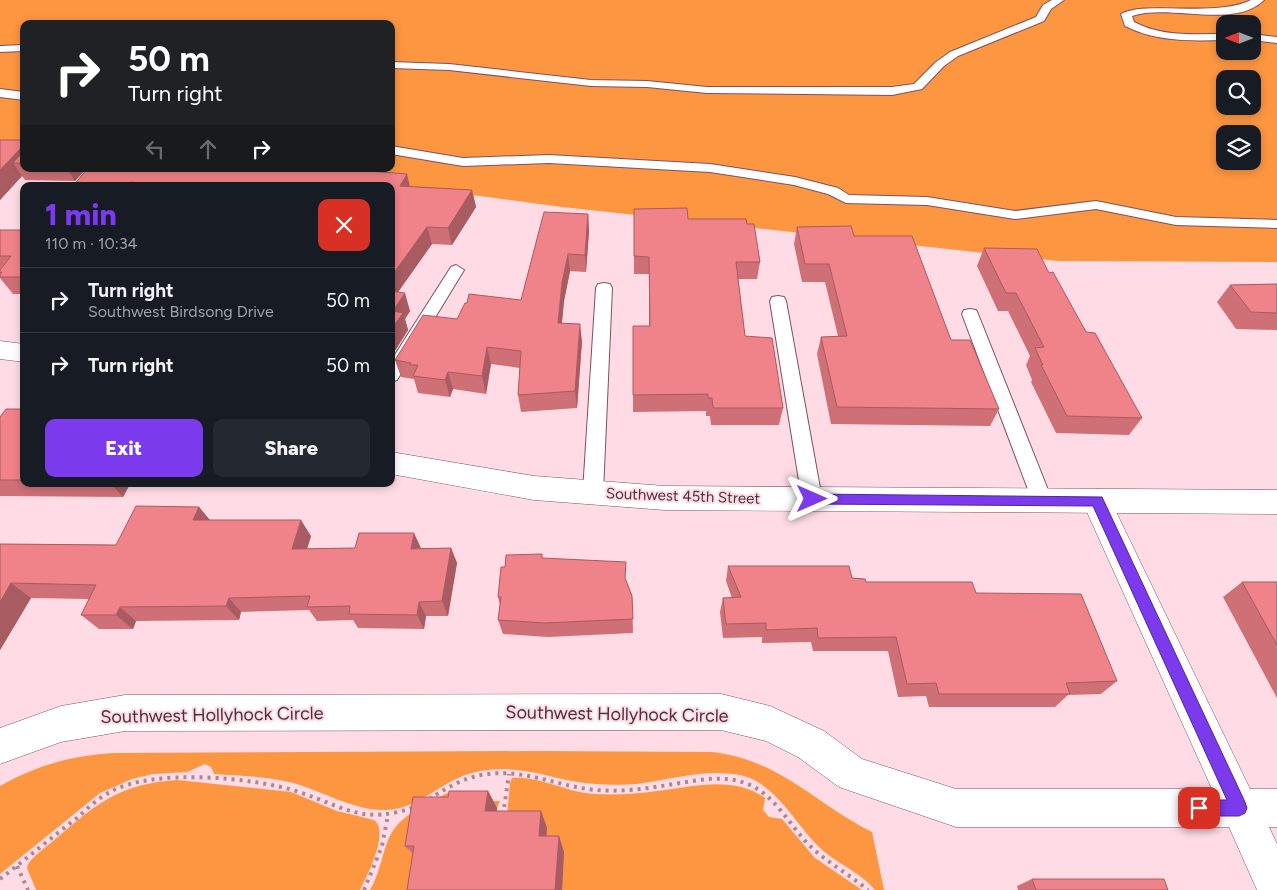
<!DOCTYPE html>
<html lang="en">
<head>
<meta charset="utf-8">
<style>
	:root { --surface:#171b24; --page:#242831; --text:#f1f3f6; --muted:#9ea1a6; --line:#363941; --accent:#7c3aed }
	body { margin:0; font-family:Figtree,sans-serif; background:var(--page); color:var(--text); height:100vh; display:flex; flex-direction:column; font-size:19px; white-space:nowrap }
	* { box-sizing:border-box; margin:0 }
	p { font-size:16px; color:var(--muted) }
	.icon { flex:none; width:28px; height:28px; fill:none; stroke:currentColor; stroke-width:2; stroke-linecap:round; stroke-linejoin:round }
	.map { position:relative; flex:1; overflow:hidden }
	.drawer { position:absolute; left:20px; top:182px; width:375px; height:305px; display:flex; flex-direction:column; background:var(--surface); border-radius:10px; box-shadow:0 2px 8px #0003 }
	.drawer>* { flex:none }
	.top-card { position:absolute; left:20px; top:20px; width:375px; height:152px; border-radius:10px; box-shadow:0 2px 8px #0003; background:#202124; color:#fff; overflow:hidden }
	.needle { width:32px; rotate:270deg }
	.controls { position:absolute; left:1216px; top:15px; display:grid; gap:10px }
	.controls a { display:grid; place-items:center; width:45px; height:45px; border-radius:10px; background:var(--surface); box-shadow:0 2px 8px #0003; font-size:25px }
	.pin { position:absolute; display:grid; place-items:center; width:42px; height:42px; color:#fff; margin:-21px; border-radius:10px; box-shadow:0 2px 8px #0006 }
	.me { position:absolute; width:55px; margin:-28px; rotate:90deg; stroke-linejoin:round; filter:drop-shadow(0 0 4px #0008) }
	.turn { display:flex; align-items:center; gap:18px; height:105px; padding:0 25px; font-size:22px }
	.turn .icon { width:65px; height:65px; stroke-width:2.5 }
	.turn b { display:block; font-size:35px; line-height:42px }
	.lanes { display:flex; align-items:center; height:48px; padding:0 25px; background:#0003; justify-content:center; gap:25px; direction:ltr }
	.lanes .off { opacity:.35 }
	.round { display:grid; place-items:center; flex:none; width:52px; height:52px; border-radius:10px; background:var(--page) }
	.head { display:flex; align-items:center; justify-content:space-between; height:85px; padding:0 25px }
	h1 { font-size:30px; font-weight:800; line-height:38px; color:var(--accent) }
	.button { display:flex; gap:10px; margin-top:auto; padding:10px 25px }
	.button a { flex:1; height:58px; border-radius:10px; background:var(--accent); color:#fff; font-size:20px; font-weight:800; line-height:58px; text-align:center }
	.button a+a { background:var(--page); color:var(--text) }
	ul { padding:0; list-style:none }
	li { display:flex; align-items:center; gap:15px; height:65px; padding:0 25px; border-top:1px solid var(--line) }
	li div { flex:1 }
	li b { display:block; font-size:19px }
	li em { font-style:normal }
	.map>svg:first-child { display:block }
</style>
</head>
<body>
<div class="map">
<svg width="1277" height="890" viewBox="0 0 1277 890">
	<rect width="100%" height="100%" fill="#ffdbe6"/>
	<g fill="#fc9641" fill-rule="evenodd">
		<path d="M0 0H1277V262L1058 261 562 207 275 169H391V24H24V148H0ZM1225 24H1252V51H1225ZM1225 79H1252V106H1225ZM1225 134H1252V161H1225Z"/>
		<path d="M535 751 712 752C781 760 814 803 872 832L884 890H875C859 871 835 863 818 846 800 828 786 803 765 787 733 760 674 780 636 784 623 785 609 785 595 784 551 781 523 762 476 772 444 778 420 809 386 810 354 811 323 791 293 783 267 776 240 776 214 774L211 767 205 764 187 772 153 774 132 779 100 793 0 874V786C37 765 76 754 119 753Z"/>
		<path d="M512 778C537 775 569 793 595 794 616 795 637 794 657 791 694 787 732 775 765 798L763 810 769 817 782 819 815 858 862 890H562L507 817 510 783Z"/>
		<path d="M177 780 291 792 337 811 374 820C390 831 367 876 360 890H36L27 868 28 864C36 853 49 845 59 836 100 801 121 784 177 780Z"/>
		<path d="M447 793 471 801H500L497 808H462L425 890H370C379 875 381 859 387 843 396 816 424 806 447 793Z"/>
	</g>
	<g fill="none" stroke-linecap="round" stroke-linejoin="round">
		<defs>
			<g id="lane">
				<polygon points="1052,0 1064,0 1051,9 1044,21 958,56 944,66 922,89 892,95 707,93 647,87 591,86 449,70 391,68 391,62 449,64 591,80 647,81 707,87 892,87 914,84 936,62 950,52 1036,17 1043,5"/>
				<path d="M1251 0H1264C1234 30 1169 3 1132 16L1134 22C1162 37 1194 34 1225 34V40C1191 41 1157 42 1125 26L1121 14C1144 0 1215 18 1251 0Z"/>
				<polygon points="1252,34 1277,37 1277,43 1252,40"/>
				<polygon points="24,45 24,51 0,52 0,46"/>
				<polygon points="0,89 24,92 24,100 0,97"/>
				<polygon points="391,146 463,158 549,155 710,164 795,177 838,188 849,195 927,197 1015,211 1096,201 1176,217 1277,220 1277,228 1176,225 1096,209 1015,219 927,205 846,203 828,194 794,185 710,172 549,163 463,166 391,154"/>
				<polygon points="456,265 464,270 397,380 391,382 391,361 451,267"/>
				<polygon points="604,283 610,284 612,288 603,492 600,498 593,500 586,498 583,492 596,288 598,284"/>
				<polygon points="778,296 784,297 786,301 822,499 819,505 812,507 805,505 802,499 770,301 772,297"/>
				<polygon points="970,309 976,310 978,314 1052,500 1049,506 1042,508 1035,506 1032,500 962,314 964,310"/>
			</g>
			<polygon id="street" points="1097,489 1107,493 1250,789 1277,789 1277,827 1269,827 1277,844 1277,890 1257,890 1229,827 956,827 839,787 798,757 766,741 721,730 125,731 61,742 0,764 0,728 61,706 125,695 721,694 770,706 824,731 862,759 956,789 1212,789 1082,501 1087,493"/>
			<g id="secondary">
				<polygon points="0,341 24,344 24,362 0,359"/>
				<polygon points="391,452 534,476 665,486 1277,490 1277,514 665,510 534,500 391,474"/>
			</g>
		</defs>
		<use href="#lane" stroke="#814f61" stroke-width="2"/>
		<use href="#street" stroke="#814f61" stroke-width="1"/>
		<use href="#secondary" stroke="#814f61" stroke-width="1"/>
		<g stroke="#a68992" stroke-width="4" stroke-dasharray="3 5" stroke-linecap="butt">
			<path d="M429 799C447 788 466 776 488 774 525 769 560 787 596 790 620 792 644 789 668 785 695 781 723 773 750 785 776 797 789 824 808 844 826 862 849 874 868 890"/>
			<polyline points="503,815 509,774"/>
			<polyline points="17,866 28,890"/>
			<path d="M0 879C26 859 51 838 77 818 87 809 98 798 110 792 152 768 254 777 299 792 347 808 362 825 415 807"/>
			<polyline points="364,890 382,846 388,815"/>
		</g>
		<use href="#lane" fill="#fff" fill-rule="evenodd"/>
		<use href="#street" fill="#fff" fill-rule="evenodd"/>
		<use href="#secondary" fill="#fff" fill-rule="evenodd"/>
	</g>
	<g fill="#ce7076">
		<polygon points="0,140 24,140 24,169 86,169 75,181 25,180 22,176 0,200"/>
		<polygon points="87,169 472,190 476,207 452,245 432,244 398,292 410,311 405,319 408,330 391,357 391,186 73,186"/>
		<polygon points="634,209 688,219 747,224 760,262 757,279 738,279 745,336 783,408 779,425 711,425 710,416 706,416 706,411 633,412 633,326 649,326 649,274 634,274"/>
		<polygon points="588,214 589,231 586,272 570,271 564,301 562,323 582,341 577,408 521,412 518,395 520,368 491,364 486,394 453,389 450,397 418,393 414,379 401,377 395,360 457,319 521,300"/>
		<polygon points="797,227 854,236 951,340 999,409 990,426 831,424 817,354 821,337 838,336 825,282 802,282 794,244"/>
		<polygon points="0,230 24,230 24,294 13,294 0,278"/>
		<polygon points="984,248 1049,273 1142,418 1129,435 1056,433 1031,382 1032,380 1026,365 1030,356 1008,311 998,311 977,266"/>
		<polygon points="1277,284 1277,330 1236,329 1217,302 1230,285"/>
		<polygon points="24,409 24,484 130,484 123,497 0,496 0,417"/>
		<polygon points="199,507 210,520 311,536 307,549 451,548 457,563 448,616 426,616 424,629 358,628 353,620 317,621 309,610 241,612 239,620 136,621 133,629 99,629 81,615 89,599 31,598 0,650 0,544 116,545"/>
		<polygon points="543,558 626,580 632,596 633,633 548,637 503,634 498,620 500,605 498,597 505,567"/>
		<polygon points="728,566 852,578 866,582 976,593 1117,681 1101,694 1068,695 1055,707 929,707 926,696 898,697 888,651 813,651 811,642 762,643 762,637 723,638 720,612 723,598 732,598 726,581"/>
		<polygon points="1242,582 1277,582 1277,698 1223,597"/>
		<polygon points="488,791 497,808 497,811 541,811 547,828 546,836 564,852 562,890 407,890 413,854 405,846 448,797"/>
		<polygon points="1032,879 1168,890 1018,890 1017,886"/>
	</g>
	<g fill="#a85b60">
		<polygon points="24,145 24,163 13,163 22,176 0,200 0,170"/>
		<polygon points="67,169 86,169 75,181"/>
		<polygon points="407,174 411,191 400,186"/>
		<polygon points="130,182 132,186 127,186"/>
		<polygon points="472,190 476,207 452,245 448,228"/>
		<polygon points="588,214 589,231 586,272 585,255"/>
		<polygon points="427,227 432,244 391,302 391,277"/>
		<polygon points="568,254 570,271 564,301 560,340 558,323 562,283"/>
		<polygon points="405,293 410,311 405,319 408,330 391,357 391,330 393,311"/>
		<polygon points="580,324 582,341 577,408 575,391"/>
		<polygon points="487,347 491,364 486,394 482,376"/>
		<polygon points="448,372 453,389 450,397 445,380"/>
		<polygon points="111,484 130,484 123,497"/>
		<polygon points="199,507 212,523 193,520"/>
		<polygon points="301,520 311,536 302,565 292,549"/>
		<polygon points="414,533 421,548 411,549"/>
		<polygon points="451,548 457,563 448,616 442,601"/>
		<polygon points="11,583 31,598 0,650 0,602"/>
		<polygon points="229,598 241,612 239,620 226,606"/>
		<polygon points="419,602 426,616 424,629 417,615"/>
		<polygon points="120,607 136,621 133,629 116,615"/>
		<polygon points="488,791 497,808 495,828 485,811"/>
		<polygon points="541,811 547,828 545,852 539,836"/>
		<polygon points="559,836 564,852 562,890 555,890"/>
	</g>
	<g fill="#f08289" stroke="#a85b60">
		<polygon points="0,140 24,140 24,145 0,170"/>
		<polygon points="24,150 24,163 13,163"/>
		<polygon points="87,169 344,169 407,174 400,186 472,190 448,228 427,227 391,277 391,186 188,186 130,182 127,186 73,186"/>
		<polygon points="687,208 688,219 746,219 747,224 754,224 760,262 736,262 745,336 772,338 783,408 713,408 712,398 708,398 708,394 633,395 633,326 650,326 649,257 634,256 634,209"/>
		<polygon points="544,212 588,214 585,255 568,254 562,283 558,323 580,324 575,391 518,395 521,351 487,347 482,376 448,372 445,380 413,376 418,365 410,365 411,363 395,360 423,315 457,319 465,303 467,303 469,294 521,300"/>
		<polygon points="851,226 854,236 912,236 951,340 970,340 999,409 837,407 821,337 847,336 829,264 805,264 797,227"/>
		<polygon points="0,230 24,230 24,277 0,277 0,275 2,272 0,273 0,270 11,256 0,256"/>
		<polygon points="984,248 1037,249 1049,273 1053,272 1086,332 1095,333 1142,418 1067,416 1041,365 1043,365 1035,348 1044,347 1016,293 1006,293"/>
		<polygon points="1277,284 1277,313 1251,312 1230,285"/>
		<polygon points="391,291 405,293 393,311 403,313 391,330"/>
		<polygon points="6,409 24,409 24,480 0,480 0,417"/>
		<polygon points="136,506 199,507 193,520 301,520 292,549 355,548 359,533 414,533 411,549 451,548 442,601 419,602 417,615 349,614 350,606 307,607 310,596 229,598 226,606 120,607 116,615 81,615 96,585 11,583 0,602 0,544 116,545"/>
		<polygon points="542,554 542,558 626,562 625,578 632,596 633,619 545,623 498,620 501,597 498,597 501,567 505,567 506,555"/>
		<polygon points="728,566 849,566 852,578 865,579 866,582 972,582 976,593 1081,594 1117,681 1066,683 1070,694 939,694 936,683 907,684 896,637 818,638 817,628 766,630 766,623 726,624 723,598 741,597"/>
		<polygon points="1242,582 1277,582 1277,645"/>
		<polygon points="449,791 488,791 485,811 541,811 539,836 559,836 555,890 407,890 414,846 405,846 413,797 448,797"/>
		<polygon points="1032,879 1164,879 1168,890 1036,890"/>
	</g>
	<polygon fill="#7c3aed" stroke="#51269a" points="812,494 1102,497 1245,802 1247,808 1245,813 1239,816 1199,816 1194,813 1191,808 1194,802 1199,800 1227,800 1093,506 812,504 806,499"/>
	<g text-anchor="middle" stroke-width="4" stroke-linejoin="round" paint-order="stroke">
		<g font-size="15" fill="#483239" stroke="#ffdbe6">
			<text transform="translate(683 496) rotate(2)" y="5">Southwest 45th Street</text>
		</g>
		<g font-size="18" fill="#483239" stroke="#ffdbe6">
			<text transform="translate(617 714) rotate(1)" y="6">Southwest Hollyhock Circle</text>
			<text transform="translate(212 715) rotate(-1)" y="6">Southwest Hollyhock Circle</text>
		</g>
	</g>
</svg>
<div class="controls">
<a><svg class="needle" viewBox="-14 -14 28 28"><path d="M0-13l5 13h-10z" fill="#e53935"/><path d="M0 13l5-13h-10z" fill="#9ea1a6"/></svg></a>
<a><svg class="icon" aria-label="search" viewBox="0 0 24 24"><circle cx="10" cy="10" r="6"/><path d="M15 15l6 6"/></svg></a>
<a><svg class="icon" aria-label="layers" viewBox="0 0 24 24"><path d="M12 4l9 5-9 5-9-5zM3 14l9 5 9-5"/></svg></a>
</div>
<div class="pin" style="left:1199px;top:808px;background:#d93025"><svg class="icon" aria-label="arrive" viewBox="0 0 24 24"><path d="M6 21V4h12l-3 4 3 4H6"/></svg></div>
<svg class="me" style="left:812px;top:499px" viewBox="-20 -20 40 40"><path d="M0-17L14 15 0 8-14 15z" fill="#7c3aed" stroke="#fff" stroke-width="4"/></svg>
<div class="top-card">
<div class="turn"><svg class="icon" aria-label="right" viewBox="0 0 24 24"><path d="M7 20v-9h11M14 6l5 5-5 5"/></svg><div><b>50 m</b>Turn right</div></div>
<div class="lanes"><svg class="icon off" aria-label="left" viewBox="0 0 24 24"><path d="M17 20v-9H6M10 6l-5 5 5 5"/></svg><svg class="icon off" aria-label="ahead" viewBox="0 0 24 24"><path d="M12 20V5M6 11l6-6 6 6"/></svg><svg class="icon" aria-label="right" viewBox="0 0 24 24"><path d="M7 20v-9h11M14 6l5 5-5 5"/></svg></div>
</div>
<section class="drawer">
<div class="head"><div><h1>1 min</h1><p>110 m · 10:34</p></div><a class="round" style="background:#d93025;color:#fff"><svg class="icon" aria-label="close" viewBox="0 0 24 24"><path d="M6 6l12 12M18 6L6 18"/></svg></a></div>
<ul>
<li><svg class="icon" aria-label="right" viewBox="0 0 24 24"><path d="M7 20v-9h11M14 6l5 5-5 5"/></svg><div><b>Turn right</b><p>Southwest Birdsong Drive</p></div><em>50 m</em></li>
<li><svg class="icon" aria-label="right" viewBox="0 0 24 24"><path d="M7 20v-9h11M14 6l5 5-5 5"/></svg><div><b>Turn right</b></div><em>50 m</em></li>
</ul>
<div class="button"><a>Exit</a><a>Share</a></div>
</section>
</div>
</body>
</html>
